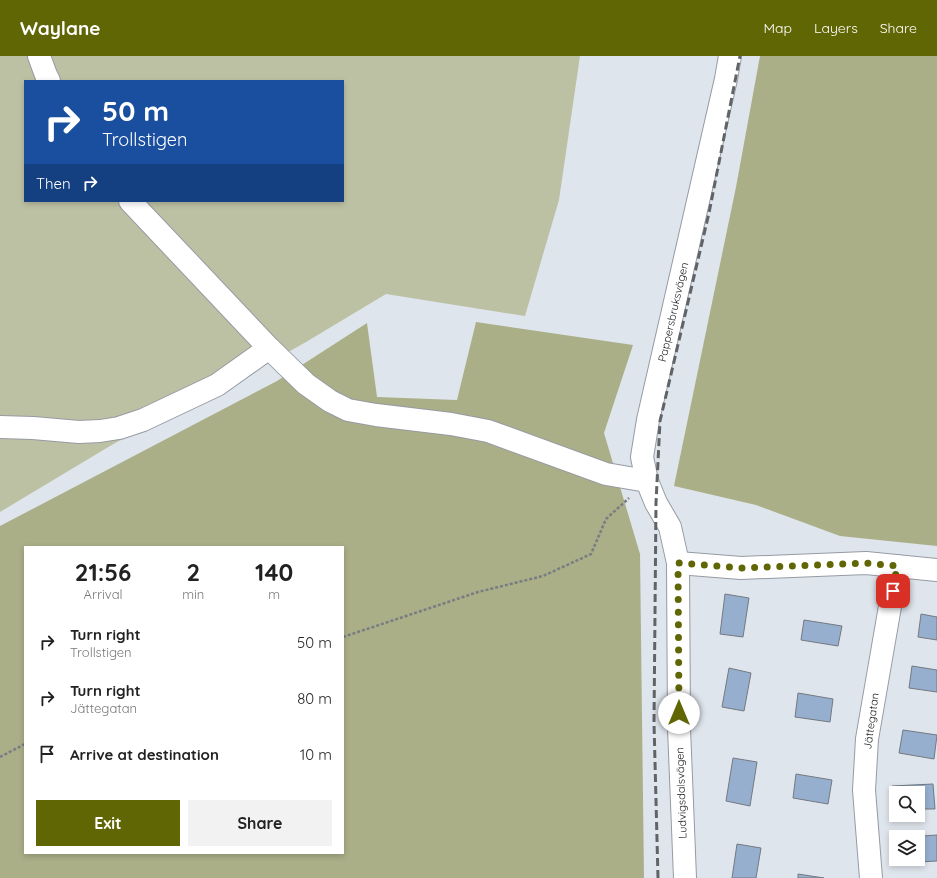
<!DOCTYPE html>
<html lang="en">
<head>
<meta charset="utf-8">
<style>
	:root { --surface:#fff; --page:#f2f2f2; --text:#222; --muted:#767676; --accent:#606604 }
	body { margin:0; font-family:Quicksand,sans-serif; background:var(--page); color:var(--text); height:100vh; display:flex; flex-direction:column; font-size:15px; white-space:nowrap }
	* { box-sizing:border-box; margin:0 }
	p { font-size:13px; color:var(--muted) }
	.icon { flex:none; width:22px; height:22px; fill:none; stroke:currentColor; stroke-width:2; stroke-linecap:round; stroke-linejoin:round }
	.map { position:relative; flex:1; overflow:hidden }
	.details { position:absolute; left:24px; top:490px; width:320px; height:308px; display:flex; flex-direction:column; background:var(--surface); border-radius:0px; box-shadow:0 2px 6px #0003 }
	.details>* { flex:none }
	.guide { position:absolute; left:24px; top:24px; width:320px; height:122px; border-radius:0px; box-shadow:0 2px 6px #0003; background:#1a4fa0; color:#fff; overflow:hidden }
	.fabs { position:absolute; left:889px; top:730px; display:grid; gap:8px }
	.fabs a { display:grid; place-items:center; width:36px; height:36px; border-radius:0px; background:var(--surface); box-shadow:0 2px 6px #0003; font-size:20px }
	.pin { position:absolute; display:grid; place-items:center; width:34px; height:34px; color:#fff; margin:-17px; border-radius:8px; box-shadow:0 2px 6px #0006 }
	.me { position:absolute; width:44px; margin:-22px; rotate:0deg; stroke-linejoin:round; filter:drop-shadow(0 0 3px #0008) }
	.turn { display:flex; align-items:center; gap:14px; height:84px; padding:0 12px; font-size:18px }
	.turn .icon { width:52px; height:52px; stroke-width:2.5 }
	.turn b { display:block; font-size:28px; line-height:34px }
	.then { display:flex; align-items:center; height:38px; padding:0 12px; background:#0003; gap:8px; font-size:15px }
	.eta { display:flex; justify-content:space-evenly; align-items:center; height:68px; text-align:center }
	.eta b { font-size:24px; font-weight:700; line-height:28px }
	.button { display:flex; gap:8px; margin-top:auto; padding:8px 12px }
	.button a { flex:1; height:46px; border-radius:0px; background:var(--accent); color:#fff; font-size:16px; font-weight:700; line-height:46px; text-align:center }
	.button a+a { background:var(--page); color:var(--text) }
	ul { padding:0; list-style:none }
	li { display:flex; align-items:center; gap:12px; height:56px; padding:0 12px }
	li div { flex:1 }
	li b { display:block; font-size:15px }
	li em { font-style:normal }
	header { display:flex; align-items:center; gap:24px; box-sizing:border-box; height:56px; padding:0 20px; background:var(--accent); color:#fff }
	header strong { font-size:19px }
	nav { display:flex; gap:22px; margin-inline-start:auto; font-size:14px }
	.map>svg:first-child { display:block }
</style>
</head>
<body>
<header>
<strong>Waylane</strong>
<nav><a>Map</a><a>Layers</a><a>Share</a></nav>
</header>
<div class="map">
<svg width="937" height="822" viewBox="0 0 937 822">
	<rect width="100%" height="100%" fill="#dfe5ec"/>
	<path fill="#bdc1a4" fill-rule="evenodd" d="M0 0H580L559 144 525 260 386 238 306 286 211 340 115 387 0 456ZM25 25H343V145H25Z"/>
	<g fill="#aaaf88" fill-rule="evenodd">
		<polygon points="760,0 937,0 937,490 840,480 756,449 674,430 736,131"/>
		<path d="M476 266 633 289 604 377 640 498 644 822H0V470L277 325 367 267 377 341 457 344ZM25 491H343V797H25Z"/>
	</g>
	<g fill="#96afcf" stroke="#747980">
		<polygon points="725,538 749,542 743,581 720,578"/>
		<polygon points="921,558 937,561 937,584 918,581"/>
		<polygon points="804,564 842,570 838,590 801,584"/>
		<polygon points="912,610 937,614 937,636 909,632"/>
		<polygon points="729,612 751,617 744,655 722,651"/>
		<polygon points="798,637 833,643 830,666 795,661"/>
		<polygon points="903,674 937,679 934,703 899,697"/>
		<polygon points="733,702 757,706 750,750 726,745"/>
		<polygon points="796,718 832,724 828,748 793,742"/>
		<polygon points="933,728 935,753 918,753 918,737 896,737 896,755 894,755 892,730"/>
		<polygon points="937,779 937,805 900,807 900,803 918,803 918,781 908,781"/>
		<polygon points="737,788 761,792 756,822 732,822"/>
		<polygon points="798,818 824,822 798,822"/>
	</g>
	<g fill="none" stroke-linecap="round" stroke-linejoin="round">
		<defs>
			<g id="minor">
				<polyline points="39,0 46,19 49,25"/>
				<polyline points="130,145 269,292 306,328 330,345 348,354 376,359 451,368 488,375 606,418 647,425"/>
				<polyline points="0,371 33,372 79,376 100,375 119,372 143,364 217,329 269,292"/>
				<polyline points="678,507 741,512 866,507 937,514"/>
				<polyline points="685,822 679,672 678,507 670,471 656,447 647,425 642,401 648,364 726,23 730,0"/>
				<polyline points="871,822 864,734 867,683 897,510"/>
			</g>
		</defs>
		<use href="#minor" stroke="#969ba3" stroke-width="24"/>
		<g stroke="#797d82" stroke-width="2.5" stroke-dasharray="3 2" stroke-linecap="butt">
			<polyline points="343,581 478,536 543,520 591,498 606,463 629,442"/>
			<polyline points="0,701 25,688"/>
		</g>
		<use href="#minor" stroke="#fff" stroke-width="22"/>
		<polyline stroke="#606467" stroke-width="3" stroke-dasharray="8 4" stroke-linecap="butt" points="658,822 654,667 656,447 660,365 709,157 740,0"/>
	</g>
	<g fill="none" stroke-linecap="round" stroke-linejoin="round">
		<polyline stroke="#606604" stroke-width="7" stroke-dasharray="0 12.6" points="679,657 678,507 741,512 866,507 897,510 893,535"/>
	</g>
	<g text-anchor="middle" stroke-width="4" stroke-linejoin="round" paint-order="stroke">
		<g font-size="11" fill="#202325" stroke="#fff">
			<text transform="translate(673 256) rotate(-77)" y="4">Pappersbruksvägen</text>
			<text transform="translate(871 665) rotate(-82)" y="4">Jättegatan</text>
			<text transform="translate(681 737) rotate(-92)" y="4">Ludvigsdalsvägen</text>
		</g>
	</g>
</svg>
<div class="fabs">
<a><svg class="icon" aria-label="search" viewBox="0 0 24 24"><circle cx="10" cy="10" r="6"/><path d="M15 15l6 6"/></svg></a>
<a><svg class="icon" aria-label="layers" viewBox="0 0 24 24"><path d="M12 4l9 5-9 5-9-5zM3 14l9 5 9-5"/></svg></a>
</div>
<div class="pin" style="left:893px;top:535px;background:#d93025"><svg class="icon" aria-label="arrive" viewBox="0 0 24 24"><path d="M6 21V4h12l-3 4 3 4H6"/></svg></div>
<svg class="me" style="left:679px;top:657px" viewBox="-20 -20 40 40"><circle r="19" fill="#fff"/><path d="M0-13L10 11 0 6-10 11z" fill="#606604"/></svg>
<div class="guide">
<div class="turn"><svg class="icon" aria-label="right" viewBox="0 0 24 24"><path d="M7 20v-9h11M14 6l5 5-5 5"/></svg><div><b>50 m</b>Trollstigen</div></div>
<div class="then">Then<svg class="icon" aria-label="right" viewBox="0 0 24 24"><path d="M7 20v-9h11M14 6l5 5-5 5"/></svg></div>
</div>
<section class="details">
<div class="eta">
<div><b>21:56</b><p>Arrival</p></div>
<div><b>2</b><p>min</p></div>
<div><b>140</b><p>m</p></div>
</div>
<ul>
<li><svg class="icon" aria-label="right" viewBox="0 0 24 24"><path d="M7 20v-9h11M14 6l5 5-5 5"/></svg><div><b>Turn right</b><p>Trollstigen</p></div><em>50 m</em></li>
<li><svg class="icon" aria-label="right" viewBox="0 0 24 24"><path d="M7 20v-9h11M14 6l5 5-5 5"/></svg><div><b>Turn right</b><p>Jättegatan</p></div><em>80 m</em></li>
<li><svg class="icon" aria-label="arrive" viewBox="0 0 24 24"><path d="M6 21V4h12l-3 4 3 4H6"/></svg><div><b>Arrive at destination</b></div><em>10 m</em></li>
</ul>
<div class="button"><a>Exit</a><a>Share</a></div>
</section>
</div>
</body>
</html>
